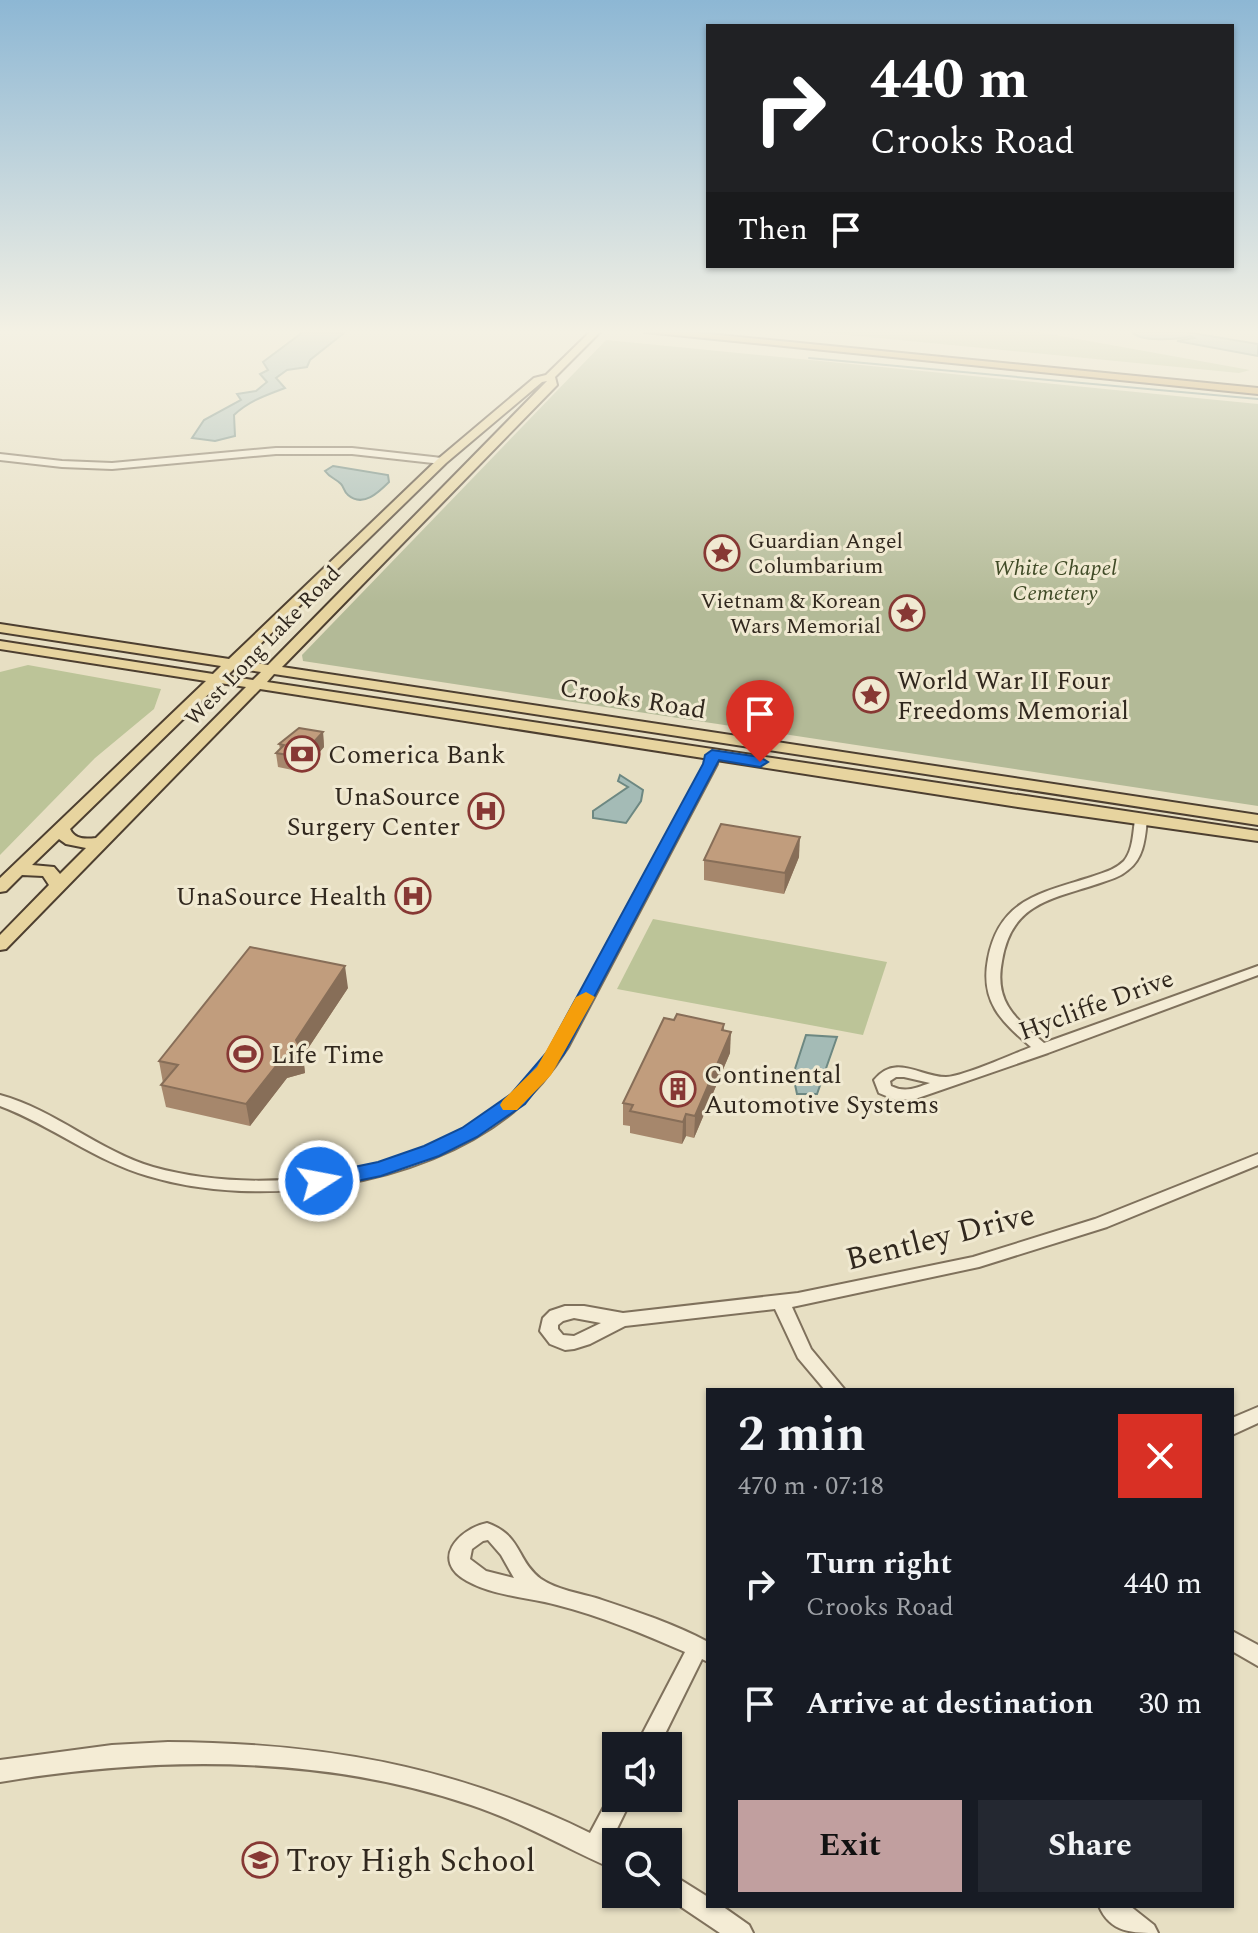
<!DOCTYPE html>
<html lang="en">
<head>
<meta charset="utf-8">
<style>
	:root { --surface:#171b24; --page:#242831; --text:#f1f3f6; --muted:#9ea1a6; --accent:#c19f9f }
	body { margin:0; font-family:Spectral,serif; background:var(--page); color:var(--text); height:100vh; display:flex; flex-direction:column; font-size:30px; white-space:nowrap }
	* { box-sizing:border-box; margin:0 }
	p { font-size:26px; color:var(--muted) }
	.icon { flex:none; width:44px; height:44px; fill:none; stroke:currentColor; stroke-width:2; stroke-linecap:round; stroke-linejoin:round }
	.map { position:relative; flex:1; overflow:hidden }
	.sheet { position:absolute; left:706px; top:1388px; width:528px; height:520px; display:flex; flex-direction:column; background:var(--surface); border-radius:0px; box-shadow:0 2px 6px #0004 }
	.sheet>* { flex:none }
	.hud { position:absolute; left:706px; top:24px; width:528px; height:244px; border-radius:0px; box-shadow:0 2px 6px #0004; background:#202124; color:#fff; overflow:hidden }
	.tools { position:absolute; left:602px; top:1732px; display:grid; gap:16px }
	.tools a { display:grid; place-items:center; width:80px; height:80px; border-radius:0px; background:var(--surface); box-shadow:0 2px 6px #0004; font-size:40px }
	.pin { position:absolute; display:grid; place-items:center; width:68px; height:68px; color:#fff; margin:-82px -34px; border-radius:50% 50% 50% 0; rotate:-45deg; box-shadow:0 0 8px #0007 }
	.pin .icon { rotate:45deg }
	.me { position:absolute; width:88px; margin:-44px; rotate:79deg; stroke-linejoin:round; filter:drop-shadow(0 0 6px #0008) }
	.turn { display:flex; align-items:center; gap:28px; height:168px; padding:0 32px; font-size:36px }
	.turn .icon { width:104px; height:104px; stroke-width:2.5 }
	.turn b { display:block; font-size:56px; line-height:68px }
	.then { display:flex; align-items:center; height:76px; padding:0 32px; background:#0003; gap:16px; font-size:30px }
	.round { display:grid; place-items:center; flex:none; width:84px; height:84px; border-radius:0px; background:var(--page) }
	.headline { display:flex; align-items:center; justify-content:space-between; height:136px; padding:0 32px }
	h1 { font-size:48px; font-weight:700; line-height:60px }
	.button { display:flex; gap:16px; margin-top:auto; padding:16px 32px }
	.button a { flex:1; height:92px; border-radius:0px; background:var(--accent); color:#111; font-size:32px; font-weight:700; line-height:92px; text-align:center }
	.button a+a { background:var(--page); color:var(--text) }
	ul { padding:0; list-style:none }
	li { display:flex; align-items:center; gap:24px; height:120px; padding:0 32px }
	li div { flex:1 }
	li b { display:block; font-size:30px }
	li em { font-style:normal }
	.map>svg:first-child { display:block }
</style>
</head>
<body>
<div class="map">
<svg width="1258" height="1933" viewBox="0 0 1258 1933">
	<rect width="100%" height="100%" fill="#e7dfc3"/>
	<g fill="#bcc498">
		<polygon points="817,332 1039,332 1250,370 1239,373"/>
		<polygon points="28,665 161,689 154,709 95,758 0,855 0,672"/>
		<polygon points="653,919 887,962 863,1035 617,989"/>
	</g>
	<polygon fill="#b3ba97" points="606,340 1258,404 1258,806 303,661 302,655"/>
	<g fill="#a4bbb6" stroke="#6d8882" stroke-width="2">
		<path d="M303 332 344 333 310 360 307 367 287 370 276 378 285 388C264 396 249 401 234 415L235 436 215 441 192 438 204 420 241 400 237 394 256 391 267 382 260 374 268 370 263 362Z"/>
		<path d="M1132 332H1186L1258 344V356L1177 341 1194 338 1191 336C1175 340 1141 342 1132 332Z"/>
		<path d="M333 466 388 475 389 482C379 492 363 508 348 495 344 492 344 487 341 484 335 478 330 478 325 471Z"/>
		<polygon points="620,775 643,790 641,801 626,823 593,818 593,811 628,787 618,781"/>
		<polygon points="806,1035 837,1037 817,1094 797,1094 793,1075"/>
	</g>
	<g fill="none" stroke-linecap="round" stroke-linejoin="round">
		<polyline stroke="#6d8882" stroke-width="2" points="809,358 1258,399"/>
		<defs>
			<g id="minor">
				<polygon points="276,448 352,448 442,458 446,461 442,464 352,454 276,454 112,469 62,467 0,460 0,454 62,461 112,463"/>
				<path d="M712 751 718 755 717 764 568 1047C553 1071 534 1094 513 1112 421 1187 260 1210 148 1176 95 1161 51 1125 0 1106V1095C55 1110 99 1151 153 1167 279 1202 453 1170 539 1067 563 1037 578 1000 595 967 631 899 669 832 705 764L706 755Z"/>
				<path d="M1141 816 1147 820C1145 838 1144 858 1128 870 1119 878 1106 881 1094 885 1048 900 1011 905 1002 961 994 1002 1015 1018 1044 1043L1258 966V975L1048 1053 915 1099 896 1100 879 1093 874 1080C896 1053 920 1077 946 1077 962 1077 1013 1054 1031 1047 1001 1021 980 1002 988 959 999 899 1041 893 1091 877 1102 873 1115 870 1124 861 1133 850 1133 833 1135 820ZM904 1077 930 1083C916 1088 905 1093 891 1086L890 1081 896 1077Z"/>
				<path d="M1258 1154V1165L1107 1227 979 1267 792 1307 811 1349 845 1390H825L798 1358 775 1309 625 1326 590 1344 574 1349 565 1350 550 1344 540 1331 543 1318 550 1311 565 1306H584L623 1313 798 1293 973 1257 1095 1219ZM574 1318 601 1323 574 1336 563 1335 558 1329V1325L563 1321Z"/>
				<polygon points="1258,1407 1258,1423 1232,1435 1232,1418"/>
				<path d="M487 1523C522 1535 516 1560 541 1579 557 1590 580 1593 599 1599 635 1611 675 1624 708 1642V1662L702 1659 659 1746H636L685 1652C643 1634 601 1616 557 1605 527 1597 494 1596 467 1581 430 1561 458 1529 487 1523ZM488 1540 501 1555 514 1578 486 1571 470 1559 472 1549 483 1541Z"/>
				<polygon points="1232,1631 1258,1645 1258,1666 1232,1651"/>
				<path d="M168 1742C321 1743 452 1765 590 1833L613 1790 616 1789V1798H632L610 1843 616 1846V1870C567 1849 522 1822 471 1805 319 1754 156 1756 0 1782V1760L112 1745Z"/>
				<polygon points="668,1872 708,1897 708,1906 722,1906 749,1925 753,1933 720,1933 662,1894 668,1894"/>
				<path d="M1099 1906H1130L1154 1925 1158 1933C1133 1933 1110 1933 1099 1906Z"/>
			</g>
			<path id="major" d="M590 332H600L555 377 557 385 282 667 1258 815V825L274 674 267 682 1258 831V841L1018 807 260 689 6 949 0 950V935L49 885 43 876 22 875 6 891 0 892V878L206 681 0 649V641L213 674 221 666 0 632V624L229 659 438 459 534 378 546 375ZM547 381 268 665 243 661 446 463 542 382ZM235 668 261 672 253 680 227 676ZM220 683 246 687 96 838C86 839 75 840 70 829ZM59 839 66 844 86 848 60 874 54 867 32 865Z"/>
			<polygon id="highway" points="645,332 688,332 1258,388 1258,394"/>
		</defs>
		<use href="#minor" stroke="#7f715c" stroke-width="4"/>
		<use href="#major" stroke="#4d3f30" stroke-width="4"/>
		<use href="#highway" stroke="#4d3f30" stroke-width="4"/>
		<use href="#minor" fill="#f4ecd5" fill-rule="evenodd"/>
		<use href="#major" fill="#e7d49f" fill-rule="evenodd"/>
		<use href="#highway" fill="#cda25d" fill-rule="evenodd"/>
	</g>
	<g fill="#a6876c">
		<polygon points="323,732 324,747 302,772 278,767 276,753 280,749 279,744"/>
		<polygon points="799,857 784,894 704,880 704,860"/>
		<polygon points="348,988 303,1056 305,1073 287,1078 250,1126 166,1107 161,1085 163,1083 159,1061"/>
		<polygon points="674,1020 724,1024 724,1031 730,1053 694,1138 686,1136 682,1144 630,1133 630,1126 623,1125 623,1103"/>
	</g>
	<g fill="#876e58">
		<polygon points="323,732 324,747 302,772 300,757"/>
		<polygon points="800,837 799,857 784,894 785,873"/>
		<polygon points="345,966 348,988 303,1056 305,1073 287,1078 250,1126 246,1104 296,1040"/>
		<polygon points="731,1032 730,1053 694,1138 695,1116"/>
		<polygon points="686,1114 686,1136 682,1144 683,1122"/>
	</g>
	<g fill="#c19d7d" stroke="#876e58" stroke-width="2">
		<polygon points="299,728 323,732 300,757 276,753 284,745 279,744"/>
		<polygon points="721,824 800,837 785,873 704,860"/>
		<polygon points="250,947 345,966 296,1040 302,1051 284,1056 246,1104 161,1085 178,1065 159,1061"/>
		<polygon points="677,1014 724,1024 722,1030 731,1032 695,1116 686,1114 683,1122 630,1111 633,1105 623,1103 664,1018 674,1020"/>
	</g>
	<linearGradient id="sky" x2="0" y2="1"><stop stop-color="#8db7d4"/><stop offset="0.55" stop-color="#f4f1e4"/><stop offset="1" stop-color="#f4f1e4" stop-opacity="0"/></linearGradient>
	<rect width="1258" height="603" fill="url(#sky)"/>
	<polygon fill="#1a73e8" stroke="#114b97" stroke-width="2" points="712,750 760,757 768,762 760,767 719,760 564,1054 525,1104 477,1137 439,1156 381,1176 319,1189 311,1187 308,1181 311,1176 378,1162 424,1146 462,1128 511,1094 547,1052 703,764 705,755"/>
	<polygon fill="#f59e0b" points="586,992 595,997 551,1075 517,1110 503,1110 500,1105 503,1100 537,1067 576,997"/>
	<defs>
		<symbol id="sight-ring" viewBox="-11 -11 22 22"><circle r="9.5" fill="#f0e9d1" stroke="#873834" stroke-width="1.5"/><path d="M0-6L1.8-2.2L6-1.7L2.9 1.2L3.7 5.4L0 3.3L-3.7 5.4L-2.9 1.2L-6-1.7L-1.8-2.2Z" fill="#873834"/></symbol>
		<symbol id="bank-ring" viewBox="-11 -11 22 22"><circle r="9.5" fill="#f0e9d1" stroke="#873834" stroke-width="1.5"/><path d="M-6-4H6V4H-6ZM0-2.3a2.3 2.3 0 1 0 0 4.6a2.3 2.3 0 1 0 0-4.6Z" fill="#873834"/></symbol>
		<symbol id="hospital-ring" viewBox="-11 -11 22 22"><circle r="9.5" fill="#f0e9d1" stroke="#873834" stroke-width="1.5"/><path d="M-5-5h3v3.5h4V-5h3V5h-3V1.5h-4V5h-3Z" fill="#873834"/></symbol>
		<symbol id="stadium-ring" viewBox="-11 -11 22 22"><circle r="9.5" fill="#f0e9d1" stroke="#873834" stroke-width="1.5"/><path d="M0-5a6.5 5 0 1 0 0 10a6.5 5 0 1 0 0-10ZM-3.5-1.8h7v3.6h-7Z" fill="#873834"/></symbol>
		<symbol id="building-ring" viewBox="-11 -11 22 22"><circle r="9.5" fill="#f0e9d1" stroke="#873834" stroke-width="1.5"/><path d="M-4-6H4V6H1V3H-1V6H-4ZM-2.5-4.3h1.7v1.8h-1.7ZM.8-4.3h1.7v1.8H.8ZM-2.5-1h1.7V.8h-1.7ZM.8-1h1.7V.8H.8Z" fill="#873834"/></symbol>
		<symbol id="school-ring" viewBox="-11 -11 22 22"><circle r="9.5" fill="#f0e9d1" stroke="#873834" stroke-width="1.5"/><path d="M0-5L7-2L0 1L-7-2ZM-4 1L0 2.5L4 1V4Q0 6-4 4Z" fill="#873834"/></symbol>
	</defs>
	<g fill-rule="evenodd">
		<use href="#sight-ring" x="702" y="533" width="40" height="40"/>
		<use href="#sight-ring" x="887" y="593" width="40" height="40"/>
		<use href="#sight-ring" x="851" y="675" width="40" height="40"/>
		<use href="#bank-ring" x="282" y="734" width="40" height="40"/>
		<use href="#hospital-ring" x="466" y="791" width="40" height="40"/>
		<use href="#hospital-ring" x="393" y="876" width="40" height="40"/>
		<use href="#stadium-ring" x="225" y="1034" width="40" height="40"/>
		<use href="#building-ring" x="658" y="1069" width="40" height="40"/>
		<use href="#school-ring" x="240" y="1840" width="40" height="40"/>
	</g>
	<g text-anchor="middle" stroke-width="6" stroke-linejoin="round" paint-order="stroke">
		<g font-size="22" fill="#31281e" stroke="#f0e9d1" text-anchor="start">
			<text x="748" y="548">Guardian Angel<tspan x="748" dy="25">Columbarium</tspan></text>
			<text x="881" y="608" text-anchor="end">Vietnam &amp; Korean<tspan x="881" dy="25">Wars Memorial</tspan></text>
		</g>
		<g font-size="22" font-style="italic" fill="#404b27" stroke="#f0e9d1">
			<text x="1055" y="575">White Chapel<tspan x="1055" dy="25">Cemetery</tspan></text>
		</g>
		<g font-size="22" fill="#31281e" stroke="#f0e9d1">
			<text transform="translate(262 645) rotate(-46)" y="8">West Long Lake Road</text>
		</g>
		<g font-size="26" fill="#31281e" stroke="#f0e9d1" text-anchor="start">
			<text x="897" y="689">World War II Four<tspan x="897" dy="30">Freedoms Memorial</tspan></text>
			<text x="328" y="763">Comerica Bank</text>
			<text x="460" y="805" text-anchor="end">UnaSource<tspan x="460" dy="30">Surgery Center</tspan></text>
			<text x="387" y="905" text-anchor="end">UnaSource Health</text>
			<text x="271" y="1063">Life Time</text>
			<text x="704" y="1083">Continental<tspan x="704" dy="30">Automotive Systems</tspan></text>
		</g>
		<g font-size="26" fill="#31281e" stroke="#f0e9d1">
			<text transform="translate(633 698) rotate(9)" y="9">Crooks Road</text>
			<text transform="translate(1096 1004) rotate(-20)" y="9">Hycliffe Drive</text>
		</g>
		<g font-size="32" fill="#31281e" stroke="#f0e9d1">
			<text transform="translate(940 1236) rotate(-14)" y="11">Bentley Drive</text>
		</g>
		<g font-size="32" fill="#31281e" stroke="#f0e9d1" text-anchor="start">
			<text x="286" y="1871">Troy High School</text>
		</g>
	</g>
</svg>
<div class="tools">
<a><svg class="icon" aria-label="sound" viewBox="0 0 24 24"><path d="M4 9h4l5-4v14l-5-4H4zM17 9q2 3 0 6"/></svg></a>
<a><svg class="icon" aria-label="search" viewBox="0 0 24 24"><circle cx="10" cy="10" r="6"/><path d="M15 15l6 6"/></svg></a>
</div>
<div class="pin" style="left:760px;top:762px;background:#d93025"><svg class="icon" aria-label="arrive" viewBox="0 0 24 24"><path d="M6 21V4h12l-3 4 3 4H6"/></svg></div>
<svg class="me" style="left:319px;top:1181px" viewBox="-20 -20 40 40"><circle r="17" fill="#1a73e8" stroke="#fff" stroke-width="3"/><path d="M0-11L8 9 0 5-8 9z" fill="#fff"/></svg>
<div class="hud">
<div class="turn"><svg class="icon" aria-label="right" viewBox="0 0 24 24"><path d="M7 20v-9h11M14 6l5 5-5 5"/></svg><div><b>440 m</b>Crooks Road</div></div>
<div class="then">Then<svg class="icon" aria-label="arrive" viewBox="0 0 24 24"><path d="M6 21V4h12l-3 4 3 4H6"/></svg></div>
</div>
<section class="sheet">
<div class="headline"><div><h1>2 min</h1><p>470 m · 07:18</p></div><a class="round" style="background:#d93025;color:#fff"><svg class="icon" aria-label="close" viewBox="0 0 24 24"><path d="M6 6l12 12M18 6L6 18"/></svg></a></div>
<ul>
<li><svg class="icon" aria-label="right" viewBox="0 0 24 24"><path d="M7 20v-9h11M14 6l5 5-5 5"/></svg><div><b>Turn right</b><p>Crooks Road</p></div><em>440 m</em></li>
<li><svg class="icon" aria-label="arrive" viewBox="0 0 24 24"><path d="M6 21V4h12l-3 4 3 4H6"/></svg><div><b>Arrive at destination</b></div><em>30 m</em></li>
</ul>
<div class="button"><a>Exit</a><a>Share</a></div>
</section>
</div>
</body>
</html>
